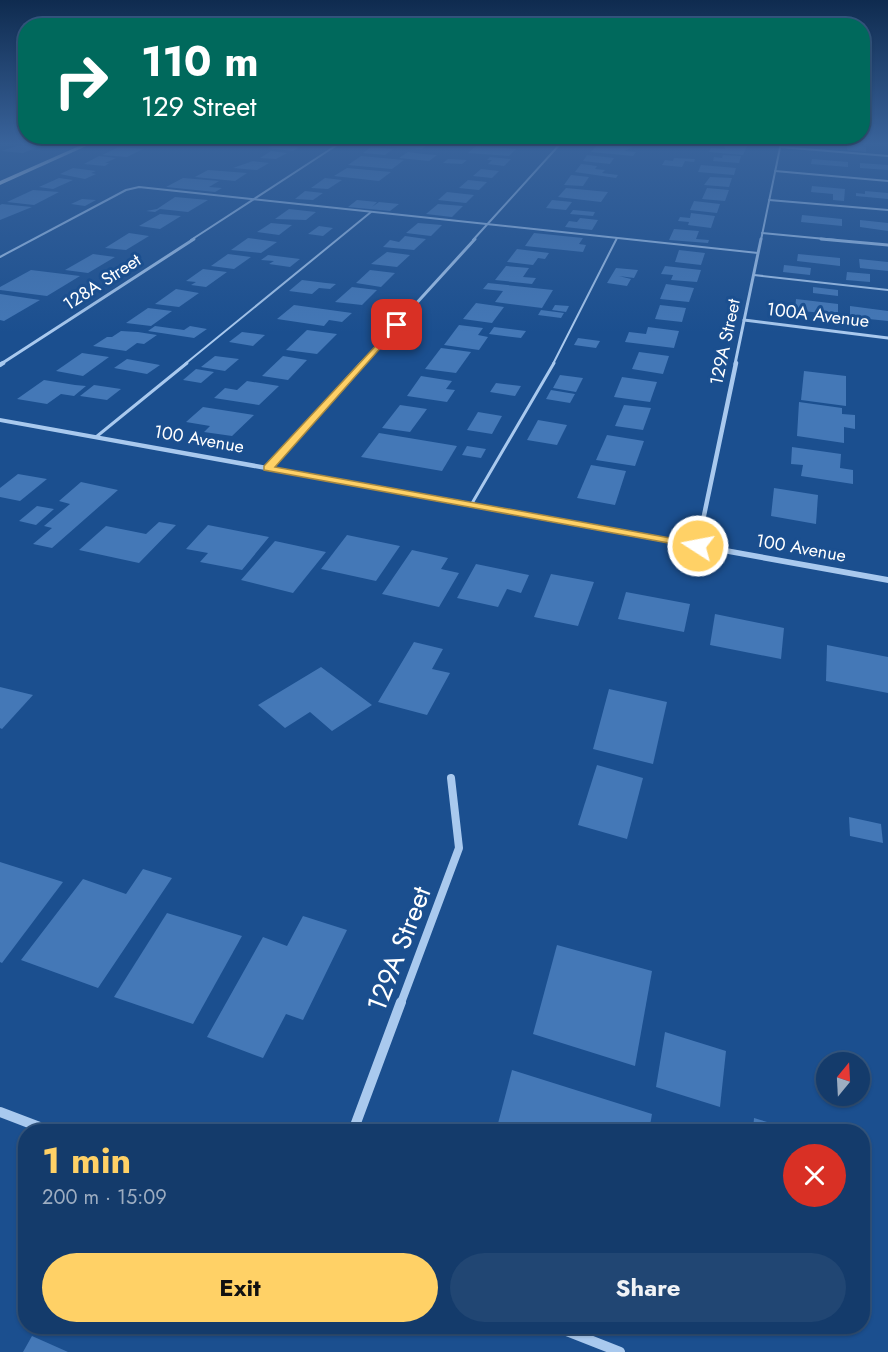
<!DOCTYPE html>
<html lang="en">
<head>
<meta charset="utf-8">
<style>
	:root { --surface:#143b6b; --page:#214673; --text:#f1f3f6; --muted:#9dadc1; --line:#33557e; --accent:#ffd166 }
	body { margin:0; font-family:Jost,sans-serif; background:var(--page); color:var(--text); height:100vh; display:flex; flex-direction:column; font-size:22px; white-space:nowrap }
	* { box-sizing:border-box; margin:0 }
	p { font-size:20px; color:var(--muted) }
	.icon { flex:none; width:33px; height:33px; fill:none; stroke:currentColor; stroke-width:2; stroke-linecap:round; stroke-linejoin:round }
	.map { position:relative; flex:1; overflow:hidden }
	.details { position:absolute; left:18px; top:1124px; width:852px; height:210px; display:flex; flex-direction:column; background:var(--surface); border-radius:24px; box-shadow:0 2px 4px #0004,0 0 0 2px var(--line) }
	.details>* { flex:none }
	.banner { position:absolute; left:18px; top:18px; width:852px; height:126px; border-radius:24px; box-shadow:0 2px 4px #0004,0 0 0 2px var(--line); background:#00695c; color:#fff; overflow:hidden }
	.needle { width:39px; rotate:18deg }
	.fabs { position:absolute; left:816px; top:1052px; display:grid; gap:12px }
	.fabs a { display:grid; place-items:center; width:54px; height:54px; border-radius:50%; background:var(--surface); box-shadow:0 2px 4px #0004,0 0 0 2px var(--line); font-size:30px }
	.pin { position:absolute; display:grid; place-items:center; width:51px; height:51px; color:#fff; margin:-26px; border-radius:12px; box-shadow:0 3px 9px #0006 }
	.me { position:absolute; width:66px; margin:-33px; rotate:281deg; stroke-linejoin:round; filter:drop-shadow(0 0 4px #0008) }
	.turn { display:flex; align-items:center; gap:21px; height:126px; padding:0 24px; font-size:27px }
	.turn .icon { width:78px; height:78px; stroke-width:2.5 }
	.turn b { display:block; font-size:42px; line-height:51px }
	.round { display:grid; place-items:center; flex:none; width:63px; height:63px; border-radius:32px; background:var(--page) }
	.headline { display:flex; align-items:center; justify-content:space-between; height:102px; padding:0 24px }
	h1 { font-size:36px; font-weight:700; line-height:45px; color:var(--accent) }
	.button { display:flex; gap:12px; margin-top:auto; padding:12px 24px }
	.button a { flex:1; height:69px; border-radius:36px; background:var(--accent); color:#111; font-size:24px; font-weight:700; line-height:69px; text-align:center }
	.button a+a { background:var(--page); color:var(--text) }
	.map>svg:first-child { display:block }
</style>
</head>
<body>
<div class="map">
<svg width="888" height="1352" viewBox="0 0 888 1352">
	<rect width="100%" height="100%" fill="#1b4f8f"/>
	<g fill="#4478b7">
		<polygon points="26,143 42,145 23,153 1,151"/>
		<polygon points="386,143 429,143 422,149 383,146"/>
		<polygon points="598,144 633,147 624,151 636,152 633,156 591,152"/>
		<polygon points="724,144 747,146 743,155 709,152 711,148 725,149"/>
		<polygon points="274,145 299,147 293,151 268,148"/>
		<polygon points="847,145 866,147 866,152 847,150"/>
		<polygon points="476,146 516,149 509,156 468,153"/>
		<polygon points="119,147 143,149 127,157 102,155"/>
		<polygon points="371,147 393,149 385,155 363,153"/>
		<polygon points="271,151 287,153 276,159 260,158"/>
		<polygon points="408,152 423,154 437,155 429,161 399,158"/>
		<polygon points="587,155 614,158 610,164 583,161"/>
		<polygon points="723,155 741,156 739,163 713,161 714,157 722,158"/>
		<polygon points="99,156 116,158 105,163 109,163 105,166 84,164"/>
		<polygon points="361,156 404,160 392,169 348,165"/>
		<polygon points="490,157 511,159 504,166 488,164 492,160 487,160"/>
		<polygon points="674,158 695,159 694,162 685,161 682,167 662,165 665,160 673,161"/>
		<polygon points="448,159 467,160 462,164 443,163"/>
		<polygon points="812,159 848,162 848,167 811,164"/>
		<polygon points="253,161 269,163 257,170 233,168"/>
		<polygon points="860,163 888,165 888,170 860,168"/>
		<polygon points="581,164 597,166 595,169 605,170 602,173 618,175 616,178 575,172"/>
		<polygon points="701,165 736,168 734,175 698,172"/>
		<polygon points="73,168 96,171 91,173 96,174 85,179 60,174"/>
		<polygon points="347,168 391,172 379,181 334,176"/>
		<polygon points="481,169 499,171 492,178 473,176"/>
		<polygon points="208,170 247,173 235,181 195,177"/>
		<polygon points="571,175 589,177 583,186 564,185"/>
		<polygon points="710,177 732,178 729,187 704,185"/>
		<polygon points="59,178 73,180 53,189 39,187"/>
		<polygon points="183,178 219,181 209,187 222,188 215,192 166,187"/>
		<polygon points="325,178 342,180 328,189 311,188"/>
		<polygon points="468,180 487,182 479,190 459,188"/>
		<polygon points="812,186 845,189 844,201 833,200 833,194 811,192"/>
		<polygon points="566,188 608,192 601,202 558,197"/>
		<polygon points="707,188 729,190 725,201 702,199"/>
		<polygon points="33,190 59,192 34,205 7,202"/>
		<polygon points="305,191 323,193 313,200 295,199"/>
		<polygon points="865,191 888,193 888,199 856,196 856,193 865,194"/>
		<polygon points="447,192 474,195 466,203 438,200"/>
		<polygon points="175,197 208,200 188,212 160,209 155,212 146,211 157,209"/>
		<polygon points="82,199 96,200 85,206 71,204"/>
		<polygon points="357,200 377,202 372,207 379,202 399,204 390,211 348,207"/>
		<polygon points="552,200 572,202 566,210 546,208"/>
		<polygon points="694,201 720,204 717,213 690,210"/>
		<polygon points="2,204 32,207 0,220 0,205"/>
		<polygon points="438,204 463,206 452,217 426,214"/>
		<polygon points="289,209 316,212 306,220 275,219"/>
		<polygon points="573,210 595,212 593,216 570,214"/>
		<polygon points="691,213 715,216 711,228 688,225 689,222 678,221 680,217 690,218"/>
		<polygon points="160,214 181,216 160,229 139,226"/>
		<polygon points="802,215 842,219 842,226 801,222"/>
		<polygon points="580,218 598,220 592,230 565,227 569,221 577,222"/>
		<polygon points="860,220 888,223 888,231 860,227"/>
		<polygon points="271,223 292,225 279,235 257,232"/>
		<polygon points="418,223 442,225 431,236 406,233"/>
		<polygon points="319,226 333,228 323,236 308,234"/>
		<polygon points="674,229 699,231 696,239 709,240 708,243 669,240"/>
		<polygon points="129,233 149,236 126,250 105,248"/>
		<polygon points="534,233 583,238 579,244 586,245 583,252 525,246"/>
		<polygon points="405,236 426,239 414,250 383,247 390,240 399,242"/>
		<polygon points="248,238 277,242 261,253 231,250"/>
		<polygon points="517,249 549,253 545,259 538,258 533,265 507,262"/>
		<polygon points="679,250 705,253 701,265 675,262"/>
		<polygon points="387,252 410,255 397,267 371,264"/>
		<polygon points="93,254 115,257 88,273 65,270"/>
		<polygon points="228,254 251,257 234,269 211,266"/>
		<polygon points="798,254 840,258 840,266 797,261"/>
		<polygon points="268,255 300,259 290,267 269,264 274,261 261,260"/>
		<polygon points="859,259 888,262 888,271 860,268"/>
		<polygon points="784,265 811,268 810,275 783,272"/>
		<polygon points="506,266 529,268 523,277 536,278 532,284 495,280"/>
		<polygon points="665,266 701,270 697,282 671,280 673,275 661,274"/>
		<polygon points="616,268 638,270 634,278 619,276 631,279 627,286 607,283"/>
		<polygon points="203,269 227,272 206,287 191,285 196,282 186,281"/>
		<polygon points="31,270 80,276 47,296 0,290 0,287"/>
		<polygon points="370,270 395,273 381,287 356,283"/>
		<polygon points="847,272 870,274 870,282 846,280"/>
		<polygon points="302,280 326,283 336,284 330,289 319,288 312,294 289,291"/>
		<polygon points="488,283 553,290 542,308 495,302 503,291 483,289"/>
		<polygon points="666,284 694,288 689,302 660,299"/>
		<polygon points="352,287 377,290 362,305 335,302"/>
		<polygon points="813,287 838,290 838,296 813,293"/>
		<polygon points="176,289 199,293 179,307 155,304"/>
		<polygon points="0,294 40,300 4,321 0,320"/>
		<polygon points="796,299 838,304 838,315 795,310"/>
		<polygon points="476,303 504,307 492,323 463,319"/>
		<polygon points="294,305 352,313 342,322 329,320 324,326 277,319"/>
		<polygon points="555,305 569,306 566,312 552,310"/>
		<polygon points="660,305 686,308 682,322 655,319"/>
		<polygon points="850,306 888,311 888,321 850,317"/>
		<polygon points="148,308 172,311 151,326 126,323"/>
		<polygon points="541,310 564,313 561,318 538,315"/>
		<polygon points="459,325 483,328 478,335 488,337 479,350 444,345"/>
		<polygon points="155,326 184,330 190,326 207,329 194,338 148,331"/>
		<polygon points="494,327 526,331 521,338 489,334"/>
		<polygon points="648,327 679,331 674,348 625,342 629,332 646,334"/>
		<polygon points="307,330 337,334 317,354 286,350"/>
		<polygon points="121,331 138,332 157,335 144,344 137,343 126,351 93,346 107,337 112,337"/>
		<polygon points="242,332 265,335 253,346 229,342"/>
		<polygon points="578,338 600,341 596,348 574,345"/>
		<polygon points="441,348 471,352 456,373 425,369"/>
		<polygon points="639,352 669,356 663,374 632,369"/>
		<polygon points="82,353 109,357 83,376 56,371"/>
		<polygon points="215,356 239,359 225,371 201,367"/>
		<polygon points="283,356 307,360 288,380 262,376"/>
		<polygon points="127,359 160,365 147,374 114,368"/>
		<polygon points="196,369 214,372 201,383 183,380"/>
		<polygon points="804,371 846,376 846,406 801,400"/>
		<polygon points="560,375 583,378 576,392 553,388"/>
		<polygon points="421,376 452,381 446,389 455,390 447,402 407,396"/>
		<polygon points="622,377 657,382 650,402 614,397"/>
		<polygon points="44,380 75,385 86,386 74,396 61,394 47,404 17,399"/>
		<polygon points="247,381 279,386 259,405 214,398 225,388 237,390"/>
		<polygon points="496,383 521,386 515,396 490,392"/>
		<polygon points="94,385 121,389 107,400 80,396"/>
		<polygon points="551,390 575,394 570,403 546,399"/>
		<polygon points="799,402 842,408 842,414 855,415 855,429 844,427 844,443 797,436"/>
		<polygon points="400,405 427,409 410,432 382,428"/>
		<polygon points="624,405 651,408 643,430 615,426"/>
		<polygon points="203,407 254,415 232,436 204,432 210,426 186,422"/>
		<polygon points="478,412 502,416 492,434 467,430"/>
		<polygon points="538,420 567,425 557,445 527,440"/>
		<polygon points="379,433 457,446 442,471 361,457"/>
		<polygon points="607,435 644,441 635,466 596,460"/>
		<polygon points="467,446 486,449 481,458 462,455"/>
		<polygon points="792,447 841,454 840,468 853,470 853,484 801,476 803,465 791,464"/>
		<polygon points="591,465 626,471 615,505 577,498"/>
		<polygon points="18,474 47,479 20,501 0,497 0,488"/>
		<polygon points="81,482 118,490 52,548 33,544 52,528 44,526 70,504 59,501"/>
		<polygon points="774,488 818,495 816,524 771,516"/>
		<polygon points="37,506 54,509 36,525 19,521"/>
		<polygon points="159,522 176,525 139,563 79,550 106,526 146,534"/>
		<polygon points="208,525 269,537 242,570 200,562 208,553 186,549"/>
		<polygon points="347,535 400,546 376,581 321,569"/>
		<polygon points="275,541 326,552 293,593 241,580"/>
		<polygon points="412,550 448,558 441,569 459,573 439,607 382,594"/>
		<polygon points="476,564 529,575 521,593 507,589 498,607 457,598"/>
		<polygon points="551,574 594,582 578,626 534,617"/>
		<polygon points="626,592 690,604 684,632 618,619"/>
		<polygon points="715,614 784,628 781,659 710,645"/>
		<polygon points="414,642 443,649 432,669 450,673 427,715 378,702"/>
		<polygon points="827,645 888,657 888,693 826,681"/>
		<polygon points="321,667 372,705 332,731 310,712 285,728 258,705"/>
		<polygon points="0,687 33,695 2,729 0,728"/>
		<polygon points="609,689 667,702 653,764 593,749"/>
		<polygon points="597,765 643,778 627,839 578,825"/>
		<polygon points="849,817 881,824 883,843 850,836"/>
		<polygon points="0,862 63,882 2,963 0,962"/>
		<polygon points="143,869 172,878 98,988 21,960 83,879 126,894"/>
		<polygon points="167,913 242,936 193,1024 114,997"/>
		<polygon points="303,916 347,930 303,1020 286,1014 263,1058 207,1037 263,937 287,946"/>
		<polygon points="557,945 652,971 635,1066 533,1034"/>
		<polygon points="665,1032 726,1051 720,1107 656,1087"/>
		<polygon points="512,1070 652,1114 649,1131 496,1131"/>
		<polygon points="754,1118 794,1130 794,1131 753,1131"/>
		<polygon points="862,1168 869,1170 871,1264 862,1261"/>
		<polygon points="32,1336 68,1352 23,1352"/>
	</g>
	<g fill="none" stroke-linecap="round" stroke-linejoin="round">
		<g stroke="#a9c9ee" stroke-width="2">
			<polyline points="780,147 888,156"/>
			<polyline points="769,200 888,210"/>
			<polyline points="0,257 126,190 139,187 758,253"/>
			<polyline points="754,275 888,290"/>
			<polyline points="185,364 371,212"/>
			<polyline points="553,364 617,238"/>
		</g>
		<g stroke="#a9c9ee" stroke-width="3">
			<polyline points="96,437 187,363"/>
			<polyline points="471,505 554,363"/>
		</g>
		<g stroke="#a9c9ee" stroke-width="2">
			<polyline points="775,171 888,181"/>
			<polyline points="762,233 836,240"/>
			<polyline points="191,240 340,143"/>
			<polyline points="473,240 561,143"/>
			<polyline points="761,240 781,143"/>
		</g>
		<g stroke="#a9c9ee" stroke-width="3">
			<polyline points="821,239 888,245"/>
			<polyline points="744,320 888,338"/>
			<polyline points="1,364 194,239"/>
			<polyline points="361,364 475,239"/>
			<polyline points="735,364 761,239"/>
		</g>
		<g stroke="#a9c9ee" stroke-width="4.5">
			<polyline points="0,365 3,363"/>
			<polyline points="267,468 362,363"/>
			<polyline points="702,525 736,363"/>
		</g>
		<polyline stroke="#a9c9ee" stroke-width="5" points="698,546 703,524"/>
		<polyline stroke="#a9c9ee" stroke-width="8" points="401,1003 459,848 451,778"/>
		<g stroke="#a9c9ee" stroke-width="10">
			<polyline points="0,1112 50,1131"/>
			<polyline points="353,1131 401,1002"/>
			<polyline points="554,1326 620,1352"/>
		</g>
		<polygon fill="#a9c9ee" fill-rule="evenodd" points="0,418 888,577 888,583 0,422"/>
		<polygon fill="#d6e6fa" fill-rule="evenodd" points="86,143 93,143 0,185 0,181"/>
	</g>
	<linearGradient id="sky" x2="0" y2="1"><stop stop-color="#0f2b4f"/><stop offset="0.43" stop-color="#39639b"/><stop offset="1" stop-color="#39639b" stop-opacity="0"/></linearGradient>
	<rect width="888" height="333" fill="url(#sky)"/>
	<polygon fill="#ffd166" stroke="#a68842" stroke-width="1.5" points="397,323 401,325 399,327 275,467 698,543 702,544 702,549 264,470 264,466"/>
	<g text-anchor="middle" stroke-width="6" stroke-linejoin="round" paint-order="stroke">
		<g font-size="18" fill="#fff" stroke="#1b4f8f">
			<text transform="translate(102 282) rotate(-33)" y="6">128A Street</text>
			<text transform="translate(818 315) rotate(7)" y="6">100A Avenue</text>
			<text transform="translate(725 342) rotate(-78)" y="6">129A Street</text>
			<text transform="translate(199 439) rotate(10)" y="6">100 Avenue</text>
			<text transform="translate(801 548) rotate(10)" y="6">100 Avenue</text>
		</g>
		<g font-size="27" fill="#fff" stroke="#1b4f8f">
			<text transform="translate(399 949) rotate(-69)" y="9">129A Street</text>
		</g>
	</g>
</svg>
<div class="fabs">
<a><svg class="needle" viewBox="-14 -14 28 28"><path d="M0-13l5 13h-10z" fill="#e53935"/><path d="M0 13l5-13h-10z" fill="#9dadc1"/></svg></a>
</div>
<div class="pin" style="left:397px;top:325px;background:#d93025"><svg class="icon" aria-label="arrive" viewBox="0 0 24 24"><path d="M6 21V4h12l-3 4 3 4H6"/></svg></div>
<svg class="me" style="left:698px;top:546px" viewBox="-20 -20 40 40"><circle r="17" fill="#ffd166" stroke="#fff" stroke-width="3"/><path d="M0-11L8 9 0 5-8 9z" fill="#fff"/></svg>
<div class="banner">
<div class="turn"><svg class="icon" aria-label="right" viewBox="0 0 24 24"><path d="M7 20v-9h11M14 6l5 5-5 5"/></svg><div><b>110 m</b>129 Street</div></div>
</div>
<section class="details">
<div class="headline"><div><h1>1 min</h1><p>200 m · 15:09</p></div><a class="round" style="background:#d93025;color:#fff"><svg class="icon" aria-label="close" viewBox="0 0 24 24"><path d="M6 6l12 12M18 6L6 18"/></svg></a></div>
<div class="button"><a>Exit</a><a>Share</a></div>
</section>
</div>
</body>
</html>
